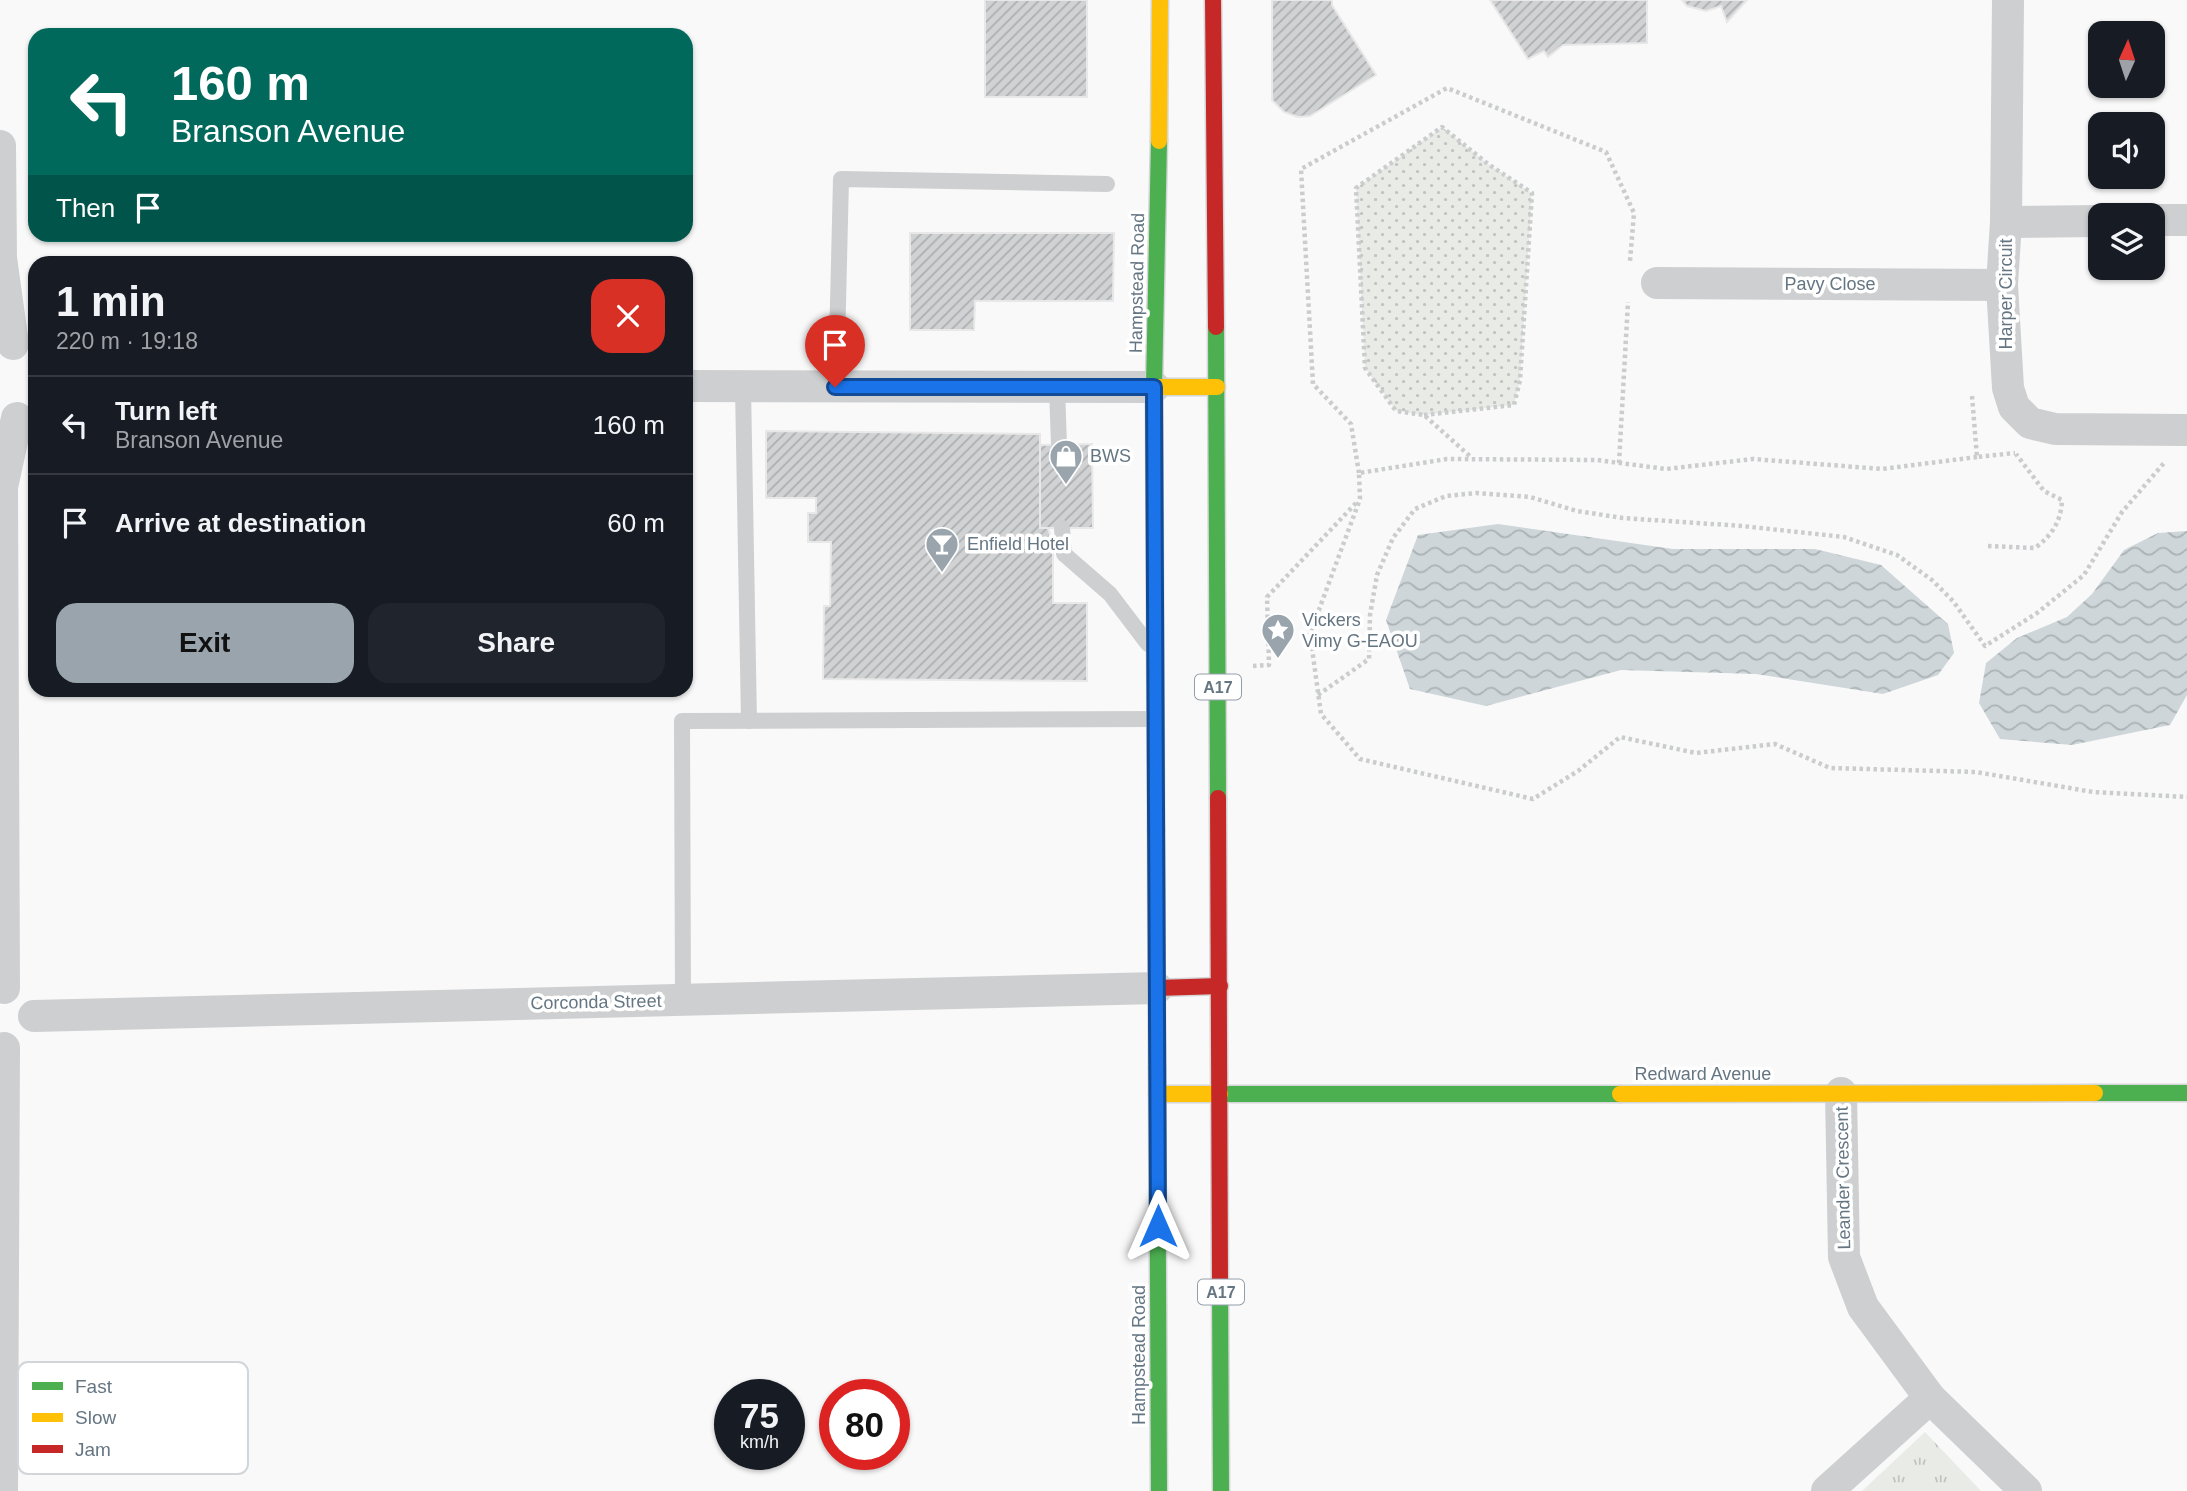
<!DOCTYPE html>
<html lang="en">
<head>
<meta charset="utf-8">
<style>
	:root { --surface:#171b24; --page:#20242c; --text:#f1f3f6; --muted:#9ea1a6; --line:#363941; --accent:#99a4ac }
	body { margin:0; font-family:Arial,sans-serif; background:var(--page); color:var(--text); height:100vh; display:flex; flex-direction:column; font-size:26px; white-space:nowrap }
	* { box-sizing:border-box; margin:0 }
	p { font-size:23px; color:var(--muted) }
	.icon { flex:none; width:38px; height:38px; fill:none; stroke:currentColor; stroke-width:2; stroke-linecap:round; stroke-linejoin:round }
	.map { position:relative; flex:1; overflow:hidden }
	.sheet { position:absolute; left:28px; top:256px; width:665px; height:441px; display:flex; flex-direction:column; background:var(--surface); border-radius:21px; box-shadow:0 2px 5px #0004 }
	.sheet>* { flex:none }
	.banner { position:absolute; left:28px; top:28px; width:665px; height:214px; border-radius:21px; box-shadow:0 2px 5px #0004; background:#00695c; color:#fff; overflow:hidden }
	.needle { width:46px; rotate:3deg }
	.fabs { position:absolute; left:2088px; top:21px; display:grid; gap:14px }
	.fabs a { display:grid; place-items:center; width:77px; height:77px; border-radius:14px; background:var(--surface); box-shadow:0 2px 5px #0004; font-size:35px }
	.speed { position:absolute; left:714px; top:1379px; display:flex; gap:14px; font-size:35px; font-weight:700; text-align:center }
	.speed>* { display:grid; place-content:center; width:91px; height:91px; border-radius:50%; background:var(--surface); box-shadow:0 2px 5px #0004; line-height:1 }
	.speed small { font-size:18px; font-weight:400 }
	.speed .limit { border:10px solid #d22; background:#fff; color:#111 }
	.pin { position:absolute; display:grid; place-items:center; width:60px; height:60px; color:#fff; margin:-72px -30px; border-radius:50% 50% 50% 0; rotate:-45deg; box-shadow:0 0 7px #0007 }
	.pin .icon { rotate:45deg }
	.me { position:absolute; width:77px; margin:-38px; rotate:0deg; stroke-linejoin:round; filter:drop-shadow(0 0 5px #0008) }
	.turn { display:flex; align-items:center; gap:24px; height:147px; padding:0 28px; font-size:32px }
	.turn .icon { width:91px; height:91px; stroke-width:2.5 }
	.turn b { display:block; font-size:49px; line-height:60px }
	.then { display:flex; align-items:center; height:66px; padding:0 28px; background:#0003; gap:14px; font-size:26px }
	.round { display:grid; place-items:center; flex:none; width:74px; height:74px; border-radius:21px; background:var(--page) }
	.headline { display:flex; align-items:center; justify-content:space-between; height:119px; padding:0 28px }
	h1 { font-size:42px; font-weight:700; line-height:52px }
	.cta { display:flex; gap:14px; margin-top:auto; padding:14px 28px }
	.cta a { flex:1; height:80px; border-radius:21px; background:var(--accent); color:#111; font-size:28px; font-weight:700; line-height:80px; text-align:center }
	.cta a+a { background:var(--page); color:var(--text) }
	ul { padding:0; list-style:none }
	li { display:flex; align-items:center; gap:21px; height:98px; padding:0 28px; border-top:2px solid var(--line) }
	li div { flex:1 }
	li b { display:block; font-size:26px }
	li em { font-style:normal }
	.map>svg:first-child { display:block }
</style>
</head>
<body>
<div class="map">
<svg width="2187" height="1491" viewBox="0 0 2187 1491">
	<defs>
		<pattern id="grass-dots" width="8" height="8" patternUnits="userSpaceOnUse" patternTransform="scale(1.75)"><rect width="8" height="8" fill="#e8ebe6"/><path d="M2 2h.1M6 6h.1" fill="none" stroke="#c0c3c0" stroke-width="1.8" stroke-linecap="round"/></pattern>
		<pattern id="park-tufts" width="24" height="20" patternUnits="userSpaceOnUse" patternTransform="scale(1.75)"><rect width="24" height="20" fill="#e8ebe6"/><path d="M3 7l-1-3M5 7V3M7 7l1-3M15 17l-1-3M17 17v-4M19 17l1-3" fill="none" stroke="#c0c3c0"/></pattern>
		<pattern id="water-waves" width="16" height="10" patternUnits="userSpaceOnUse" patternTransform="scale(1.75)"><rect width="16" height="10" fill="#ced6d9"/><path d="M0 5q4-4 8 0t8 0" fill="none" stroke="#abb2b5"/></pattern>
		<pattern id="building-hatch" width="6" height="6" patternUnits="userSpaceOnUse" patternTransform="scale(1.75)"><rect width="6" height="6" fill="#d0d2d3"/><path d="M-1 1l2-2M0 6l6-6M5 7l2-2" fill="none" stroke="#acafb1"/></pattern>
	</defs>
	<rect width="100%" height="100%" fill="#f9f9f9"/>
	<polygon fill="url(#grass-dots)" points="1442,127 1488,164 1532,193 1520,380 1514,405 1424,415 1396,411 1365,368 1356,188"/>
	<polygon fill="url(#park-tufts)" points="1925,1432 1981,1491 1862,1491"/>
	<g fill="url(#water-waves)">
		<polygon points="1498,524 1673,549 1815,549 1881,565 1948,624 1954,653 1938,675 1883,694 1756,674 1621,670 1486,706 1410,689 1386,620 1418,535"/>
		<polygon points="2187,531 2187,695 2170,725 2072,745 2000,739 1979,703 1986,663 2017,638 2067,617 2092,594 2124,550 2158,533"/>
	</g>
	<g fill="url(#building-hatch)" stroke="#e8e8e8" stroke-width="2">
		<rect x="985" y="0" width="102" height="97"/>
		<polygon points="1272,0 1332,0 1332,5 1376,75 1310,116 1298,117 1284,112 1272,100"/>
		<polygon points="1490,0 1647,0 1647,43 1563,45 1548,57 1544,51 1528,59"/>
		<polygon points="1682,0 1747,0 1727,22 1721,6 1706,11 1687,6"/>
		<polygon points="910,233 1114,233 1113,301 975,301 974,330 910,330"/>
		<polygon points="766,431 1040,434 1040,528 1048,528 1053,544 1053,603 1087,603 1087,681 823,679 824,606 830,606 831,542 808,542 808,513 816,513 816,498 766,498"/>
		<polygon points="1092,444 1093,528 1040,528 1040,445"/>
	</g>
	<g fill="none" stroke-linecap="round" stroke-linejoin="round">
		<defs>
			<g id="fast">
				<polyline points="1216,327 1218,798"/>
				<polyline points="1156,830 1154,387 1159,141"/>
				<polyline points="1157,1068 1159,1491"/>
				<polyline points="2095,1093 2187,1093"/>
				<polyline points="1220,1094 1620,1094"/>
				<polyline points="1220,1283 1221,1491"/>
			</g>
			<g id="slow">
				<polyline points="1159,141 1160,0"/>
				<polyline points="1154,387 1217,387"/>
				<polyline points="1157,1094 1220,1094"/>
				<polyline points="1620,1094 2095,1093"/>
			</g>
			<g id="jam">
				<polyline points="1213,0 1216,327"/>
				<polyline points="1218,798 1220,1283"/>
				<polyline points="1156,830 1157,1068"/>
				<polyline points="1157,988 1220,986"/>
			</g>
		</defs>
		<use href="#fast" stroke="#d5d6d7" stroke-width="19"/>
		<use href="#slow" stroke="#d5d6d7" stroke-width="19"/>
		<use href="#jam" stroke="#d5d6d7" stroke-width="19"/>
		<g stroke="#cbcccd" stroke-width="4.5" stroke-dasharray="3.5 3.5" stroke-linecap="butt">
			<polyline points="1972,396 1977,457 2015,453"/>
			<polyline points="1424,415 1514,405 1520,380 1532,193 1488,164 1442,127 1356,188 1365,368 1396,411 1424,415 1472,458"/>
			<polyline points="1977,457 1882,469 1753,459 1666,469 1597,460 1447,459 1359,473 1360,499 1310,634 1321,714 1360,759 1533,799 1578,771 1620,737 1696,753 1775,744 1830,768 1976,772 2093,792 2187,797"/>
			<polyline points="1619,463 1628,302"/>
			<polyline points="1359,473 1351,424 1313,384 1301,169 1447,88 1606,152 1634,213 1630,261"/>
			<path d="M1988 546 2035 548C2052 535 2061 522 2062 500L2044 491 2016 454"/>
			<polyline points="1253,666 1269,665 1267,597 1357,502"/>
			<polyline points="1318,695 1369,659 1370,615 1377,575 1393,538 1415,509 1446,496 1476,493 1530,497 1577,511 1623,518 1742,526 1844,537 1897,555 1932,580 1953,601 1985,646 2037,613 2084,575 2122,512 2164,463"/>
		</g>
		<g stroke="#cecfd0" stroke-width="16">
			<polyline points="743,387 749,721"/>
			<polyline points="836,387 841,179 1107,184"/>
			<polyline points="1057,387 1059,445"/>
			<polyline points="1062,528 1064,554 1110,594 1148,644"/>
			<polyline points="683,1000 682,721 1155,719"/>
		</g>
		<g stroke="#cecfd0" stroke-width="32">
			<polyline points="2008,0 2006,222 2002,285 2008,388 2014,407 2030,423 2055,429 2187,430"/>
			<polyline points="0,146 1,258 13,344"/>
			<polyline points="2152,220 2187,220"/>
			<polyline points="2006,222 2100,221"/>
			<polyline points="1657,283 2002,285"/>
			<polyline points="686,386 1154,387"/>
			<polyline points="0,477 2,487 4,988"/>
			<polyline points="2,487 17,418"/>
			<polyline points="34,1016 1157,988"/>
			<polyline points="1841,1093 1844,1257 1863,1307 1930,1398 2026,1491"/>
			<polyline points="2,1491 4,1048"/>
			<polyline points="1827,1491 1930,1398"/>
		</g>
		<use href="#fast" stroke="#4caf50" stroke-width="16"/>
		<use href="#slow" stroke="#ffc107" stroke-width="16"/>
		<use href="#jam" stroke="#c62828" stroke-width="16"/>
	</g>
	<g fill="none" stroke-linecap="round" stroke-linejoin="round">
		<defs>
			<polyline id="route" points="835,387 1154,387 1158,1226"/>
		</defs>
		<use href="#route" stroke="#114b97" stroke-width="18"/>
		<use href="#route" stroke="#1a73e8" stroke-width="12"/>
	</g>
	<defs>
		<symbol id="shop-pin" viewBox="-11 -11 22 30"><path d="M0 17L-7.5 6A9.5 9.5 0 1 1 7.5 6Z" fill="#99a4ac" stroke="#fff"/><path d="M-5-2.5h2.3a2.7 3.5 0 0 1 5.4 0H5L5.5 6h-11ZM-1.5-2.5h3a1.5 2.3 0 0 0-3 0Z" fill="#fff"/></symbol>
		<symbol id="bar-pin" viewBox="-11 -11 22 30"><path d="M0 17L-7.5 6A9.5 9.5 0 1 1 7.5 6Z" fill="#99a4ac" stroke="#fff"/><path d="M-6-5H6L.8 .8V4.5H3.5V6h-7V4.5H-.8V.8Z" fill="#fff"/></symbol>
		<symbol id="sight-pin" viewBox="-11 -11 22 30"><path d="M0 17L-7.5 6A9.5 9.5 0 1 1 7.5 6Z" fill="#99a4ac" stroke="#fff"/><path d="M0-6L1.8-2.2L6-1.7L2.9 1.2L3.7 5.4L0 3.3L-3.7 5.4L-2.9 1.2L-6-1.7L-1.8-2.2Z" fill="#fff"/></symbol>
	</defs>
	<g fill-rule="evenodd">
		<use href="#shop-pin" x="1047" y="437" width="38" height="52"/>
		<use href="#bar-pin" x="923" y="525" width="38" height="52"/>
		<use href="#sight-pin" x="1259" y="611" width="38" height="52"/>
	</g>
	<g text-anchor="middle" stroke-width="7" stroke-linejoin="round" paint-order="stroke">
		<g fill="#fff" stroke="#939fa8" stroke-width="2">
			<rect x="1195" y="674.5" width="46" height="25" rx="5"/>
			<rect x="1198" y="1279.5" width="46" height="25" rx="5"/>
		</g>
		<g font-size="16" font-weight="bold" fill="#657683">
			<text x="1218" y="693">A17</text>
			<text x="1221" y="1298">A17</text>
		</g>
		<g font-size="18" fill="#657683" stroke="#fff">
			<text transform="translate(1137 283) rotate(-89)" y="6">Hampstead Road</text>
			<text x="1830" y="290">Pavy Close</text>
			<text transform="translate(2006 294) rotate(-90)" y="6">Harper Circuit</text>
			<text transform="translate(596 1002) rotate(-1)" y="6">Corconda Street</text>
			<text x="1703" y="1080">Redward Avenue</text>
			<text transform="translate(1843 1178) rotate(-91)" y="6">Leander Crescent</text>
			<text transform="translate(1139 1355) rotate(-90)" y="6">Hampstead Road</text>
		</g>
		<g font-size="18" fill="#657683" stroke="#fff" text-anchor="start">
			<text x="1090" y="462">BWS</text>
			<text x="967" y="550">Enfield Hotel</text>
			<text x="1302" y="626">Vickers<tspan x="1302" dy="21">Vimy G-EAOU</tspan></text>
		</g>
	</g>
	<rect x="18" y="1362" width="230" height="112" rx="10" fill="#fff" stroke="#d1d6da" stroke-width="2"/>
	<rect x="32" y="1382" width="31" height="8" fill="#4caf50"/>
	<rect x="32" y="1413" width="31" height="9" fill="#ffc107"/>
	<rect x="32" y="1445" width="31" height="8" fill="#c62828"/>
	<g font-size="19" fill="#657683">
		<text x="75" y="1393">Fast</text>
		<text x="75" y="1424">Slow</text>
		<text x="75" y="1456">Jam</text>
	</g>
</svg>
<div class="fabs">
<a><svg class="needle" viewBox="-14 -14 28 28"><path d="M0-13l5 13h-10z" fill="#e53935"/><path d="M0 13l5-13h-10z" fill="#9ea1a6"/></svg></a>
<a><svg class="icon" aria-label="sound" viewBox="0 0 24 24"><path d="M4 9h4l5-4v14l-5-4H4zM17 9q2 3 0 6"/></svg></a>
<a><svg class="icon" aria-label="layers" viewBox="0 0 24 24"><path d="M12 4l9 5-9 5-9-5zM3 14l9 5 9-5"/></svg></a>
</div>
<div class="speed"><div>75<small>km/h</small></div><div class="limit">80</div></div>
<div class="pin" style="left:835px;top:387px;background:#d93025"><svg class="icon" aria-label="arrive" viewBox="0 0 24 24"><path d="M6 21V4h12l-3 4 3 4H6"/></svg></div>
<svg class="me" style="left:1158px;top:1226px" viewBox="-20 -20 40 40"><path d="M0-17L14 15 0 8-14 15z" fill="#1a73e8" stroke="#fff" stroke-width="4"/></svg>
<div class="banner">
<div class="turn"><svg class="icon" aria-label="left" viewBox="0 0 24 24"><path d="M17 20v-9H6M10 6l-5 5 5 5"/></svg><div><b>160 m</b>Branson Avenue</div></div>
<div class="then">Then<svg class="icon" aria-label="arrive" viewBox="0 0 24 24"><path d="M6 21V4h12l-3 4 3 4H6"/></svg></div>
</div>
<section class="sheet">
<div class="headline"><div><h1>1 min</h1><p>220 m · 19:18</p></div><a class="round" style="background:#d93025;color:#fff"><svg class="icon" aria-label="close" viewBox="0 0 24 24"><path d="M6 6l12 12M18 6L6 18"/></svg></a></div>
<ul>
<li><svg class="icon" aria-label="left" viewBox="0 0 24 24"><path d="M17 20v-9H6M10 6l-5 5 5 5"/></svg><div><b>Turn left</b><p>Branson Avenue</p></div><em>160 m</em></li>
<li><svg class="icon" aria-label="arrive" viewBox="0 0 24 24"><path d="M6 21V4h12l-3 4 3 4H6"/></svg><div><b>Arrive at destination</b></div><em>60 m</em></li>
</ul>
<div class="cta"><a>Exit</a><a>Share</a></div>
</section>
</div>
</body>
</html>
